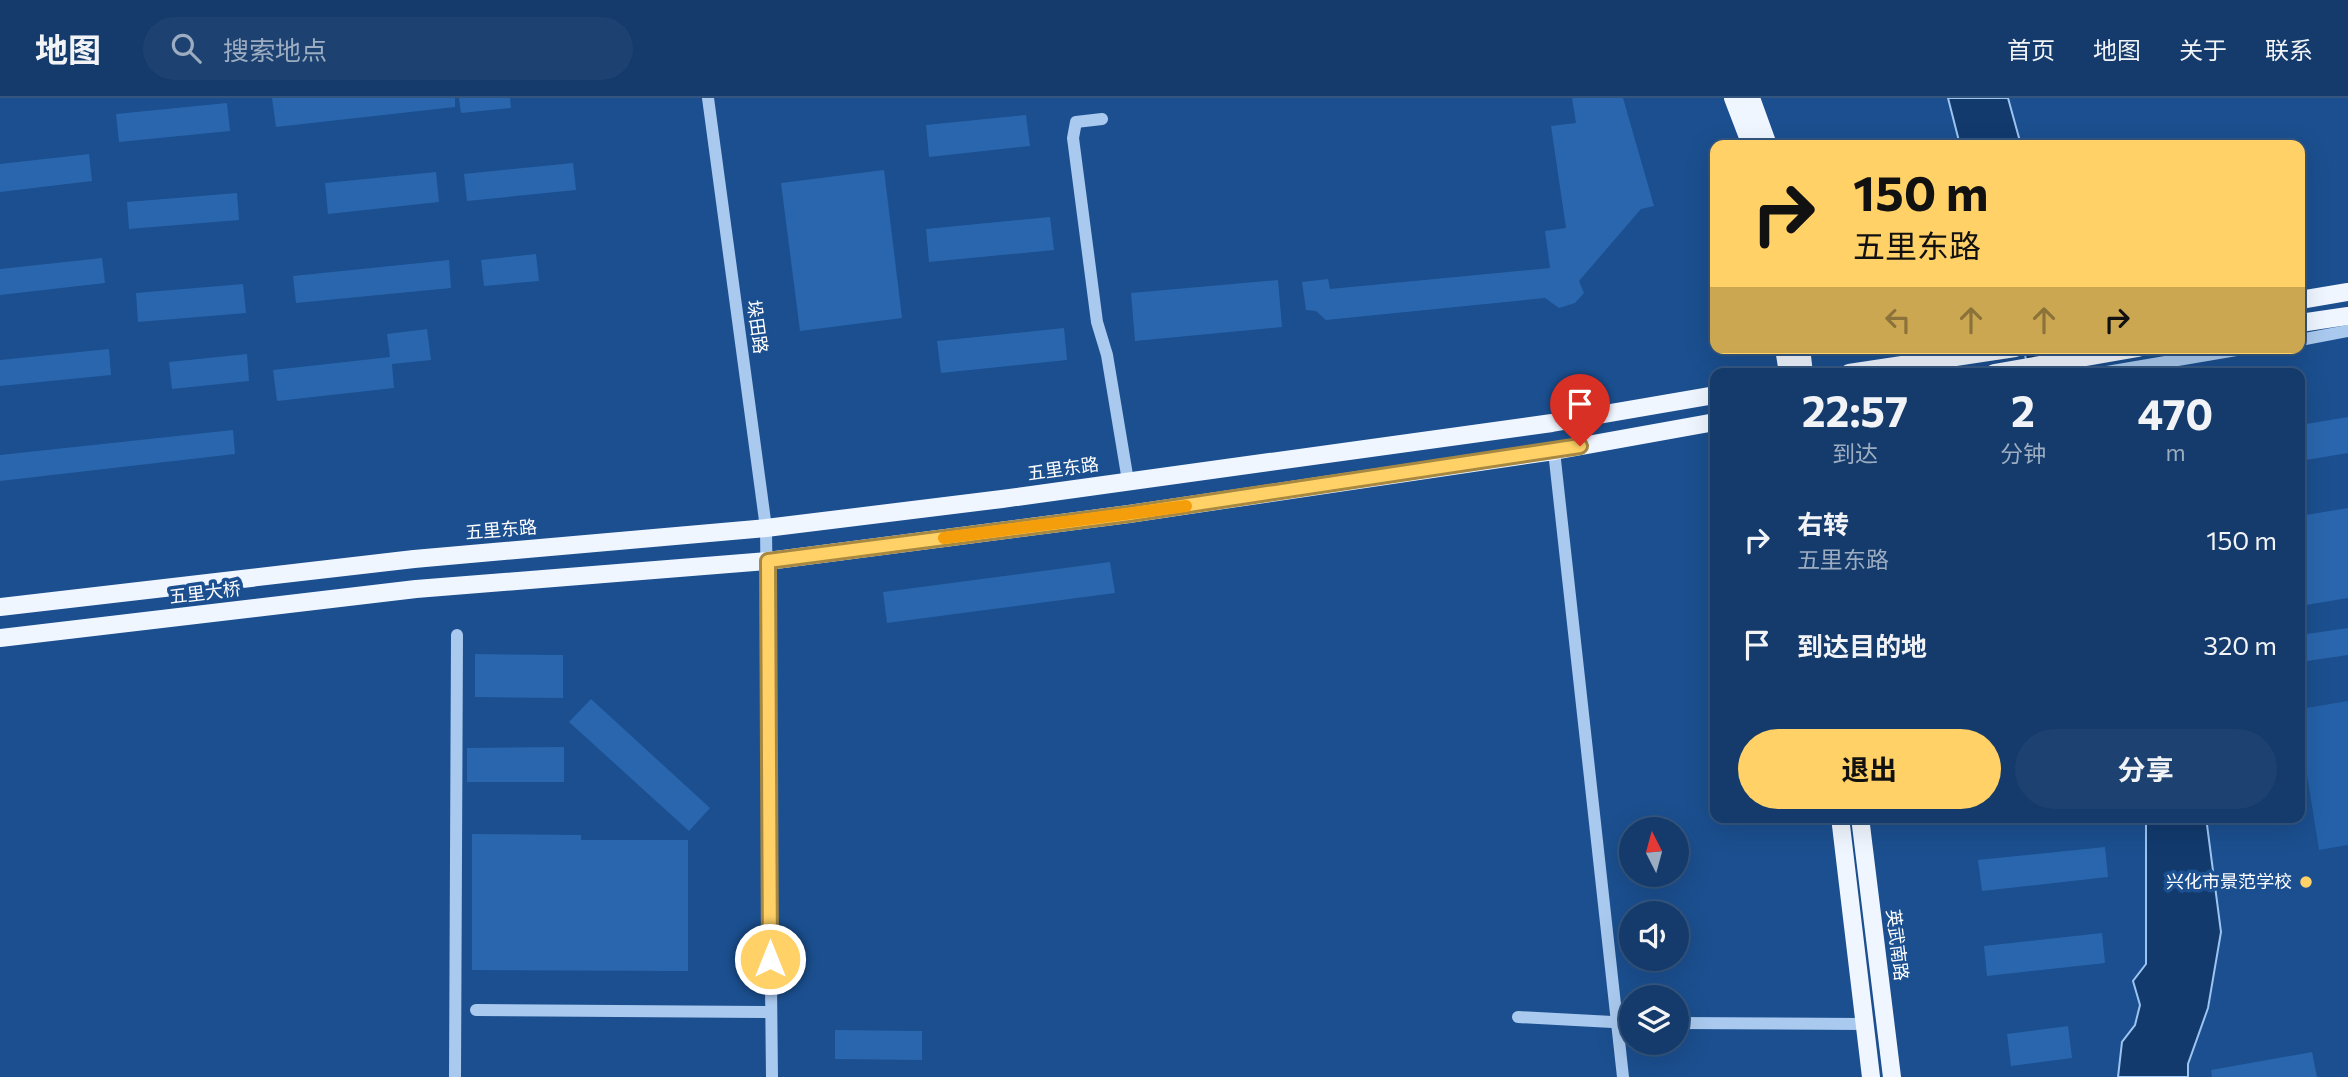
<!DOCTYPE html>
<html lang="zh">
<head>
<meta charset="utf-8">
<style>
	:root { --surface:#143b6b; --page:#1d4271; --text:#f1f3f6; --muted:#9dadc1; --line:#33557e; --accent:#ffd166 }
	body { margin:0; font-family:Commissioner,"Noto Sans SC",sans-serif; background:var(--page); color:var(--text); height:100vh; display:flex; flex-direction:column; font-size:26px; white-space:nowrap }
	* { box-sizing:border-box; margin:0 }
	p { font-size:23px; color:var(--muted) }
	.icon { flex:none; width:38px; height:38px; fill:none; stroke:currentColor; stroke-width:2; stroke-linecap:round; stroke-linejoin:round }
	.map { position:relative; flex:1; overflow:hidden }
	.sheet { position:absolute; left:1710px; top:270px; width:595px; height:455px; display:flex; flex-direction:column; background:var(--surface); border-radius:14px; box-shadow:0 7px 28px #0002,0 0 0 2px var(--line) }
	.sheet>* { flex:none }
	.banner { position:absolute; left:1710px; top:42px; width:595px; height:214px; border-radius:14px; box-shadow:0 7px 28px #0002,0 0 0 2px var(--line); background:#ffd166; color:#111; overflow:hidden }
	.needle { width:46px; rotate:354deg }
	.controls { position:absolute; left:1619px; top:719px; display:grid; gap:14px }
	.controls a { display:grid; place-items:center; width:70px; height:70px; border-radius:50%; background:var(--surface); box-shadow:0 7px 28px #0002,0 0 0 2px var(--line); font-size:35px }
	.pin { position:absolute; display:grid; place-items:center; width:60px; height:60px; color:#fff; margin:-72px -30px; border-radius:50% 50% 50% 0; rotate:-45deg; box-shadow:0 0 7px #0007 }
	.pin .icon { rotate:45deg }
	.me { position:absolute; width:77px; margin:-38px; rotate:0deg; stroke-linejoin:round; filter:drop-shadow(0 0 5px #0008) }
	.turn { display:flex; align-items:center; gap:24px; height:147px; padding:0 28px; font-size:32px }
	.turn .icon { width:91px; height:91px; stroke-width:2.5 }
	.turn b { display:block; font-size:49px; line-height:60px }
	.lanes { display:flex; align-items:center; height:66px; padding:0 28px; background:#0003; justify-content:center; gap:35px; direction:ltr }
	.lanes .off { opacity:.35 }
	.eta { display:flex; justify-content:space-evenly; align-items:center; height:119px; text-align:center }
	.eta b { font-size:42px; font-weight:700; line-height:49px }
	.primary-button { display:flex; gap:14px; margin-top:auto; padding:14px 28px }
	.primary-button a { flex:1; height:80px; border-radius:42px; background:var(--accent); color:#111; font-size:28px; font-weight:700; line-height:80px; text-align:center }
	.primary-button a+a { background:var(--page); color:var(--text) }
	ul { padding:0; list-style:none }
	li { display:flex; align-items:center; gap:21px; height:105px; padding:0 28px }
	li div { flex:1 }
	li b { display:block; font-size:26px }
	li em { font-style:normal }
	header { display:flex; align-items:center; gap:42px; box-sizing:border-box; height:98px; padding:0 35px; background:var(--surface); border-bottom:2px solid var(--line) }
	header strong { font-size:33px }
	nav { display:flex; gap:38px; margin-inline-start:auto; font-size:24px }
	.search { width:490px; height:63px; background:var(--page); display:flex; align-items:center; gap:18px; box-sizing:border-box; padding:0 24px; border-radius:38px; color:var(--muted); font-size:26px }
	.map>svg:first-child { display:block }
</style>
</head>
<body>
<header>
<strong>地图</strong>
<div class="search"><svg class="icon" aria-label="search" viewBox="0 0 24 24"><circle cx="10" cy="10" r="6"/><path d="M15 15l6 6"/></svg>搜索地点</div>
<nav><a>首页</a><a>地图</a><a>关于</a><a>联系</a></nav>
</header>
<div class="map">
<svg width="2348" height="979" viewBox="0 0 2348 979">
	<rect width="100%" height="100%" fill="#1b4f8f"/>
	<polygon fill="#2461a8" points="2348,603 2348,747 2319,752 2300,632 2300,611"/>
	<g fill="#123a6d" stroke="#9cc4f0" stroke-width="2">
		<polygon points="1948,0 2008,0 2021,47 1960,47"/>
		<polygon points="2024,250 2060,250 2066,275 2028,275"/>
		<polygon points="2146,719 2206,719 2221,834 2208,910 2188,966 2188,979 2118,979 2122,944 2135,927 2140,907 2133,883 2146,866"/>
	</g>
	<g fill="#2a66ad">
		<polygon points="272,0 455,0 455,9 276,29"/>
		<polygon points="459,0 510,0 511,10 461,15"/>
		<polygon points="1572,0 1623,0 1654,108 1641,111 1579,183 1584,195 1575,205 1559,210 1545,200 1326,222 1316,213 1306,212 1302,184 1328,181 1330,191 1550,170 1545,133 1566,130 1551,28 1576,25"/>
		<polygon points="227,5 230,33 119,44 116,16"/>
		<polygon points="1026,17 1030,48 929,59 926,27"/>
		<polygon points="89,56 92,83 0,94 0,66"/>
		<polygon points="573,65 576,92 467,103 464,76"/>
		<polygon points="884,72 902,220 800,233 781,85"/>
		<polygon points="436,74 439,104 328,116 325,85"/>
		<polygon points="237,95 239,122 129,131 127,104"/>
		<polygon points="1050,119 1054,152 929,164 926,131"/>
		<polygon points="536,156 539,183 484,188 481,162"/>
		<polygon points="102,160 105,185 0,197 0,171"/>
		<polygon points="449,162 451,190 296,205 293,178"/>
		<polygon points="1278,182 1282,229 1135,243 1131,195"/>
		<polygon points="243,186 246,215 138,224 136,195"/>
		<polygon points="1064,230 1067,262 941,275 937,243"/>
		<polygon points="427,231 431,262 392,266 394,290 277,303 273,272 390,259 387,236"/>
		<polygon points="109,251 111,277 0,288 0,262"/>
		<polygon points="247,256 249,283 172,291 169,264"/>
		<polygon points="2348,319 2348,355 2300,363 2300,327"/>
		<polygon points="233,332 235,356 0,383 0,357"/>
		<polygon points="2348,410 2348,500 2300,508 2300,418"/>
		<polygon points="1110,464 1115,495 887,525 883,494"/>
		<polygon points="2348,530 2348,557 2300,564 2300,537"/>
		<polygon points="475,556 563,557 563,600 475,599"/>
		<polygon points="591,601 710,710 689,733 569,624"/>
		<polygon points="564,649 564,684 467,684 467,650"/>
		<polygon points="472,736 581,737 581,742 688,742 688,873 472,872"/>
		<polygon points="2105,749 2108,779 1982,793 1978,762"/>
		<polygon points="2102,835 2105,865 1987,878 1984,848"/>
		<polygon points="2068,928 2072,960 2011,968 2007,936"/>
		<polygon points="835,932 922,933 922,962 835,961"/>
		<polygon points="2312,954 2317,979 2212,979 2211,972"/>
	</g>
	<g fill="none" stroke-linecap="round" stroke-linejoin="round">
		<g stroke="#a9c9ee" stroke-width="12">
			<polyline points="708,0 766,430 772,979"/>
			<polyline points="1102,21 1076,24 1073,40 1097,224 1107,257 1128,383"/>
			<polyline points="2300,242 2348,233"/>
			<polyline points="2101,275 2248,250"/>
			<polyline points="1554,353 1623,979"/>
			<polyline points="476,912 770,914"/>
			<polyline points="1518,919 1631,925"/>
			<polyline points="1676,925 1865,926"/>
			<polyline points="455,979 457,537"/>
		</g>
		<g stroke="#f0f6ff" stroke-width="18">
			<polyline points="1733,0 1751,47"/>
			<polyline points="1751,0 1768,47"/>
			<polyline points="2300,202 2348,194"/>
			<polyline points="2300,225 2348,218"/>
			<polyline points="1784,250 1788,275"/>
			<polyline points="1801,250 1804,275"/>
			<polyline points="1849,275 2015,250"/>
			<polyline points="1994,275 2138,250"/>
			<polyline points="0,509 414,461 766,430 1002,401 1552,325 1715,297"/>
			<polyline points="0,540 416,491 768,463 1129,416 1554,353 1715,324"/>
			<polyline points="1840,719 1871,979"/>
			<polyline points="1860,719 1892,979"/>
		</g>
	</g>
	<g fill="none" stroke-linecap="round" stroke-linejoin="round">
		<defs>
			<polyline id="route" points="770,861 768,463 1129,416 1580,348"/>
		</defs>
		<use href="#route" stroke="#a68842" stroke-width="18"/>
		<use href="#route" stroke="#ffd166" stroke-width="12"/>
		<polyline stroke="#f59e0b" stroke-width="12" points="944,440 1186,408"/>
	</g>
	<circle fill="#ffd166" stroke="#1b4f8f" stroke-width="2.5" cx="2306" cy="784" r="7"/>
	<g text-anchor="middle" stroke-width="7" stroke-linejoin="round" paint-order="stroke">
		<g font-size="18" fill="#fff" stroke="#1b4f8f">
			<text transform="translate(757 229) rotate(82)" y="6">垛田路</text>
			<text transform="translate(1063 371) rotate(-8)" y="6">五里东路</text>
			<text transform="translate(501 432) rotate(-5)" y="6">五里东路</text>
			<text transform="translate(205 495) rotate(-7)" y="6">五里大桥</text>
			<text transform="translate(1897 847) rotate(83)" y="6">英武南路</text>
		</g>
		<g font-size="18" fill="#fff" stroke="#1b4f8f" text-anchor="end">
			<text x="2292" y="790">兴化市景范学校</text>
		</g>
	</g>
</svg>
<div class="controls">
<a><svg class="needle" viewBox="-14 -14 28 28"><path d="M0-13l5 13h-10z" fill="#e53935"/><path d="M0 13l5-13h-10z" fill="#9dadc1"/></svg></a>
<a><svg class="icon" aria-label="sound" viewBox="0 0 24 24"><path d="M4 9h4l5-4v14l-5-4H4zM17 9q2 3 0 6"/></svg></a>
<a><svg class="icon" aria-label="layers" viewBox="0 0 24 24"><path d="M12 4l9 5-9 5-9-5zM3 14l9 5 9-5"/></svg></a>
</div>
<div class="pin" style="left:1580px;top:348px;background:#d93025"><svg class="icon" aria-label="arrive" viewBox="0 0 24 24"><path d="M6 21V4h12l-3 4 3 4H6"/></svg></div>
<svg class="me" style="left:770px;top:861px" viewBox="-20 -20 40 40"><circle r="17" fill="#ffd166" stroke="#fff" stroke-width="3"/><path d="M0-11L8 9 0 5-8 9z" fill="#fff"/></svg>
<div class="banner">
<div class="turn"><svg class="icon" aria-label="right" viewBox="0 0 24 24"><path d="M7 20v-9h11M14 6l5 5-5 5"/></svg><div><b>150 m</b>五里东路</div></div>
<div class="lanes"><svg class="icon off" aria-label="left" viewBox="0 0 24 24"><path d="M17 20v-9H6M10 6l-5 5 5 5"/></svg><svg class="icon off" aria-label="ahead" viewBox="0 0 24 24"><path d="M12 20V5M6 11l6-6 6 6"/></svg><svg class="icon off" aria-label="ahead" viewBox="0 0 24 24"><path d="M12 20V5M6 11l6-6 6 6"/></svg><svg class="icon" aria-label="right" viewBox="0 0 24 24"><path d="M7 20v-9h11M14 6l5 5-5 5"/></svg></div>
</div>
<section class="sheet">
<div class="eta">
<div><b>22:57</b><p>到达</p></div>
<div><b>2</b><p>分钟</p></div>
<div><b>470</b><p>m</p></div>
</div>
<ul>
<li><svg class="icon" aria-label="right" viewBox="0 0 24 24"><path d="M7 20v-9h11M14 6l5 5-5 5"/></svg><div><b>右转</b><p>五里东路</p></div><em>150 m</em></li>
<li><svg class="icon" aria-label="arrive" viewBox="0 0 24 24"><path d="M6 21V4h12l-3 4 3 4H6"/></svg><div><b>到达目的地</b></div><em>320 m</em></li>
</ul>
<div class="primary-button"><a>退出</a><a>分享</a></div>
</section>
</div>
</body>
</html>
